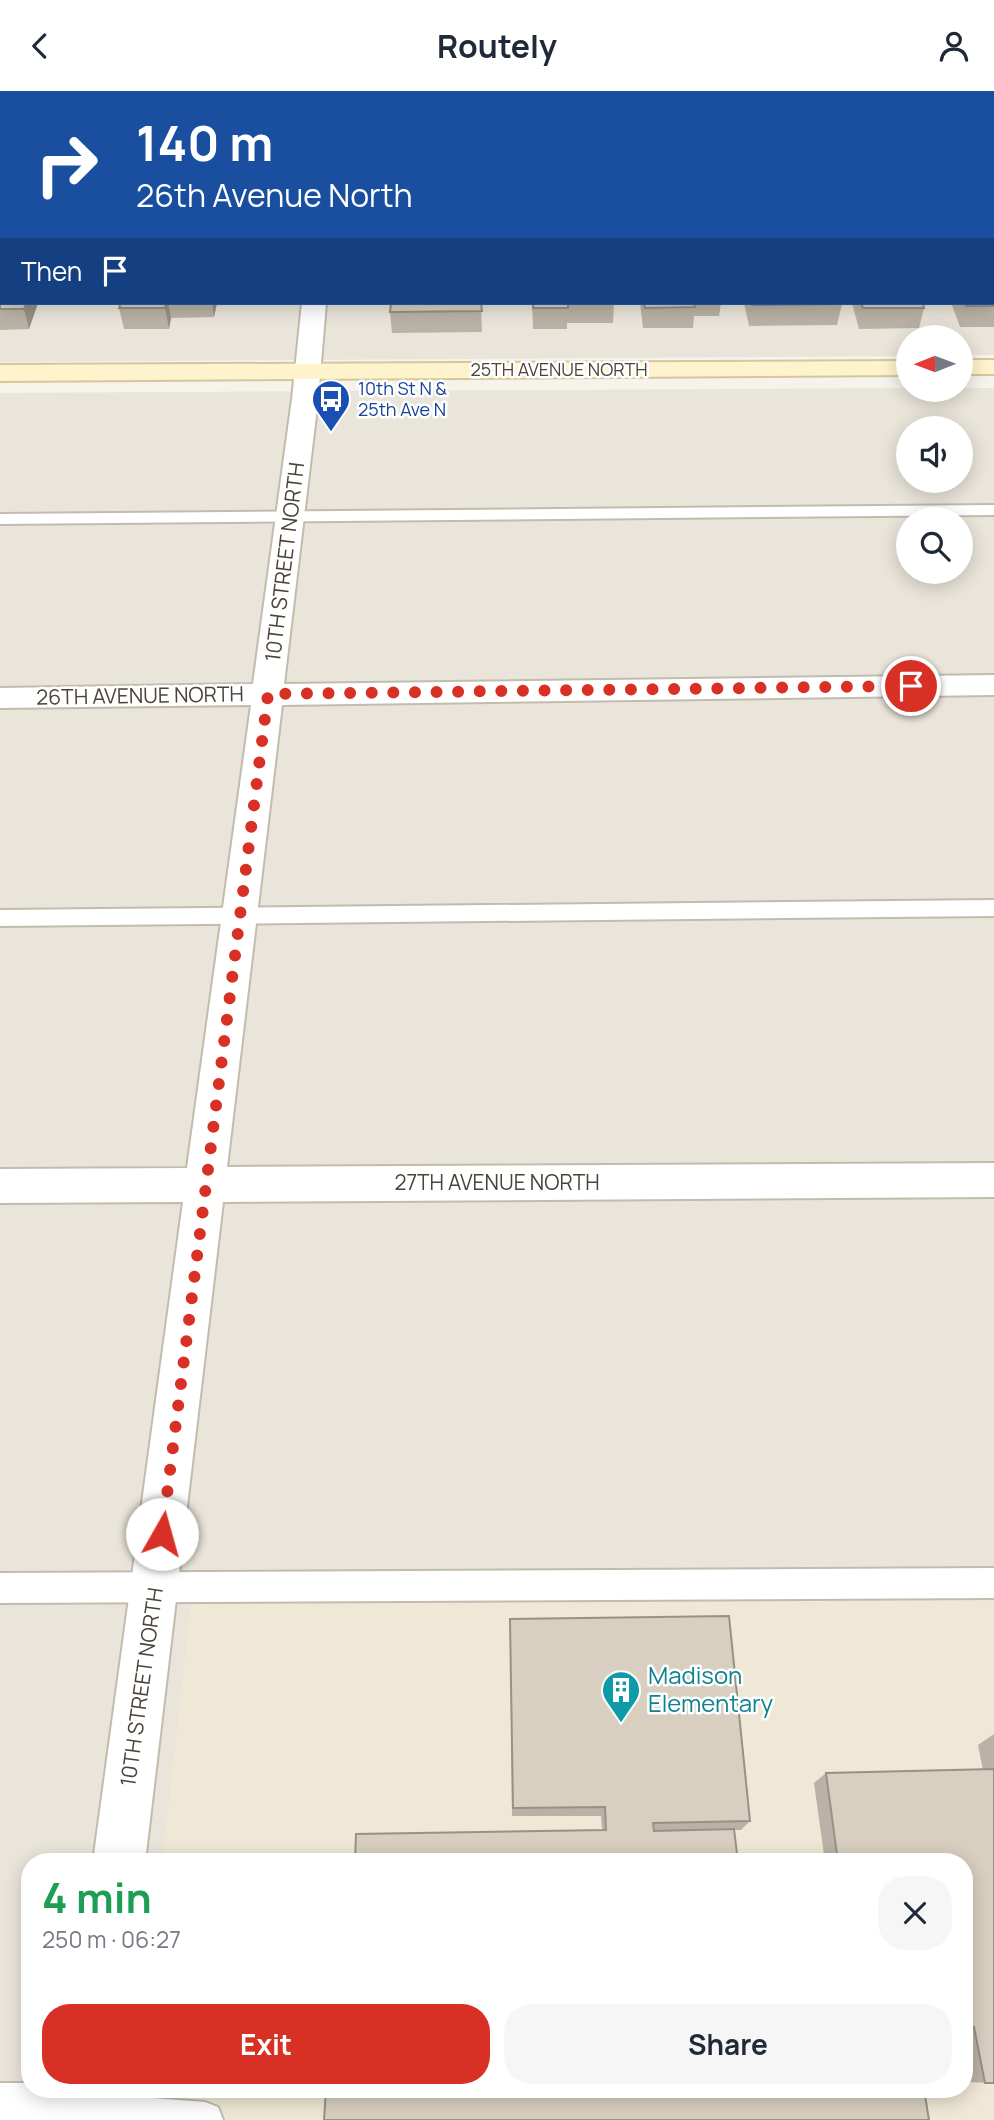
<!DOCTYPE html>
<html lang="en">
<head>
<meta charset="utf-8">
<style>
	:root { --surface:#fff; --page:#f6f6f7; --text:#1f2937; --muted:#747a83; --accent:#d93025 }
	body { margin:0; font-family:Manrope,sans-serif; background:var(--page); color:var(--text); height:100vh; display:flex; flex-direction:column; font-size:26px; white-space:nowrap }
	* { box-sizing:border-box; margin:0 }
	p { font-size:23px; color:var(--muted) }
	.icon { flex:none; width:38px; height:38px; fill:none; stroke:currentColor; stroke-width:2; stroke-linecap:round; stroke-linejoin:round }
	.map { position:relative; flex:1; overflow:hidden }
	.sheet { position:absolute; left:21px; top:1762px; width:952px; height:245px; display:flex; flex-direction:column; background:var(--surface); border-radius:28px; box-shadow:0 4px 18px #0003 }
	.sheet>* { flex:none }
	.banner { position:absolute; left:0px; top:0px; width:994px; height:214px; box-shadow:0 4px 18px #0003; background:#1a4fa0; color:#fff; overflow:hidden }
	.needle { width:46px; rotate:269deg }
	.fabs { position:absolute; left:896px; top:234px; display:grid; gap:14px }
	.fabs a { display:grid; place-items:center; width:77px; height:77px; border-radius:50%; background:var(--surface); box-shadow:0 4px 18px #0003; font-size:35px }
	.pin { position:absolute; display:grid; place-items:center; width:60px; height:60px; color:#fff; margin:-30px; border:4px solid #fff; border-radius:50%; box-shadow:0 2px 7px #0007 }
	.me { position:absolute; width:77px; margin:-38px; rotate:7deg; stroke-linejoin:round; filter:drop-shadow(0 0 5px #0008) }
	.turn { display:flex; align-items:center; gap:24px; height:147px; padding:0 21px; font-size:32px }
	.turn .icon { width:91px; height:91px; stroke-width:2.5 }
	.turn b { display:block; font-size:49px; line-height:60px }
	.then { display:flex; align-items:center; height:66px; padding:0 21px; background:#0003; gap:14px; font-size:26px }
	.round { display:grid; place-items:center; flex:none; width:74px; height:74px; border-radius:28px; background:var(--page) }
	.headline { display:flex; align-items:center; justify-content:space-between; height:119px; padding:0 21px }
	h1 { font-size:42px; font-weight:700; line-height:52px; color:#1e9e55 }
	.primary-button { display:flex; gap:14px; margin-top:auto; padding:14px 21px }
	.primary-button a { flex:1; height:80px; border-radius:28px; background:var(--accent); color:#fff; font-size:28px; font-weight:700; line-height:80px; text-align:center }
	.primary-button a+a { background:var(--page); color:var(--text) }
	header { display:flex; justify-content:space-between; align-items:center; height:91px; padding:0 21px; background:var(--surface); font-size:32px; font-weight:700 }
	.map>svg:first-child { display:block }
</style>
</head>
<body>
<header><svg class="icon" aria-label="back" viewBox="0 0 24 24"><path d="M15 5l-7 7 7 7"/></svg>Routely<svg class="icon" aria-label="person" viewBox="0 0 24 24"><circle cx="12" cy="8" r="4"/><path d="M4 21q1-7 8-7t8 7"/></svg></header>
<div class="map">
<svg width="994" height="2029" viewBox="0 0 994 2029">
	<rect width="100%" height="100%" fill="#f6f3ec"/>
	<g fill="#eae5da" fill-rule="evenodd">
		<path d="M0 0H994V264H961V247H908V265L0 271ZM2 2H992V212H2Z"/>
		<path d="M908 297V299H961V297H994V2029H0V302ZM908 338H961V390H908ZM908 429H961V481H908ZM30 1771H964V1998H30Z"/>
	</g>
	<polygon fill="#efe8d6" points="994,1497 994,2029 134,2029 137,1998 964,1998 964,1771 162,1771 192,1504"/>
	<g fill="none" stroke-linecap="round" stroke-linejoin="round">
		<defs>
			<g id="lane">
				<polygon points="994,414 994,424 0,433 0,423"/>
				<polygon points="994,809 994,825 0,835 0,819"/>
				<polygon points="994,1477 994,1507 0,1512 0,1482"/>
				<polygon points="86,2002 205,2011 218,2016 223,2029 72,2029 68,2020 73,2007"/>
			</g>
			<g id="street">
				<polygon points="393,0 416,0 392,2"/>
				<polygon points="611,0 642,0 643,2 612,2"/>
				<rect x="992" y="37" width="2" height="12"/>
				<rect x="0" y="62" width="2" height="13"/>
				<polygon points="302,212 326,212 318,308 284,593 994,584 994,604 282,614 227,1076 994,1072 994,1106 223,1111 145,1771 93,1771 183,1111 0,1112 0,1078 187,1077 251,614 0,617 0,597 253,593 292,308"/>
				<polygon points="0,1992 30,1992 30,1998 103,1998 106,2000 114,2020 111,2029 0,2029"/>
			</g>
			<g id="secondary">
				<rect x="961" y="269" width="33" height="14"/>
				<polygon points="908,270 908,284 0,290 0,274"/>
			</g>
		</defs>
		<use href="#lane" stroke="#c2bbae" stroke-width="4"/>
		<use href="#street" stroke="#c2bbae" stroke-width="4"/>
		<use href="#secondary" stroke="#d6c79b" stroke-width="4"/>
		<use href="#lane" fill="#fff" fill-rule="evenodd"/>
		<use href="#street" fill="#fff" fill-rule="evenodd"/>
		<use href="#secondary" fill="#fff3cd" fill-rule="evenodd"/>
	</g>
	<g fill="#bab2a6">
		<polygon points="0,0 74,0 75,2 2,2 2,17 0,17"/>
		<polygon points="811,0 859,0 859,2 831,2"/>
		<polygon points="876,0 958,0 957,2 876,2"/>
		<polygon points="971,0 994,0 994,15 992,15 992,2 972,2"/>
		<polygon points="993,65 994,65 994,110 992,110"/>
		<polygon points="2,133 2,154 0,148 0,134"/>
		<polygon points="0,189 38,212 29,238 0,239"/>
		<polygon points="994,193 994,236 960,236 952,214 953,212 992,212"/>
		<polygon points="121,212 217,212 214,226 171,227 169,238 124,238 119,217"/>
		<polygon points="481,212 482,241 392,242 390,221"/>
		<polygon points="532,212 614,212 613,232 567,232 567,238 533,238"/>
		<polygon points="640,212 721,212 719,225 694,225 693,237 643,237"/>
		<polygon points="744,212 841,212 842,213 837,234 749,235"/>
		<polygon points="852,212 923,212 924,217 919,237 859,238"/>
		<polygon points="510,1528 750,1730 741,1739 734,1739 738,1771 602,1739 601,1725 512,1725"/>
		<polygon points="994,1643 994,1992 966,1991 964,1980 964,1771 825,1771 814,1692 826,1682 983,1679 978,1654"/>
	</g>
	<g fill="#979187">
		<polygon points="26,212 38,212 29,238 24,218"/>
		<polygon points="166,212 168,212 171,227 169,238 165,217"/>
		<polygon points="212,212 217,212 214,226"/>
	</g>
	<g fill="#d8cfc1" stroke="#979187" stroke-width="2">
		<polygon points="6,0 72,0 69,2 13,2"/>
		<polygon points="98,0 115,0 122,2 95,2"/>
		<polygon points="245,0 289,0 287,2 244,2"/>
		<polygon points="466,0 513,0 526,2 464,2"/>
		<polygon points="0,189 2,189 2,212 26,212 24,218 0,218"/>
		<polygon points="992,193 994,193 994,215 966,215 964,212 992,212"/>
		<polygon points="121,212 166,212 165,217 119,217"/>
		<polygon points="391,212 481,212 482,220 390,221"/>
		<rect x="533" y="212" width="35" height="5"/>
		<polygon points="644,212 694,212 695,216 645,217"/>
		<polygon points="751,212 841,212 842,213 752,214"/>
		<polygon points="861,212 923,212 924,217 863,217"/>
		<polygon points="729,1525 750,1730 653,1732 654,1740 734,1738 738,1771 355,1771 356,1743 606,1739 605,1716 513,1717 510,1528"/>
		<polygon points="994,1678 994,1992 985,1992 974,1936 964,1936 964,1771 838,1771 826,1682"/>
		<polygon points="326,1998 924,1998 929,2029 324,2029"/>
	</g>
	<g fill="none" stroke-linecap="round" stroke-linejoin="round">
		<polyline stroke="#d93025" stroke-width="12" stroke-dasharray="0 21.6" points="162,1443 268,603 911,595"/>
	</g>
	<defs>
		<symbol id="bus-pin" viewBox="-11 -11 22 30"><path d="M0 17L-7.5 6A9.5 9.5 0 1 1 7.5 6Z" fill="#1a4fb4" stroke="#fff"/><path d="M-5-6H5V4H4V6H2V4H-2V6H-4V4H-5ZM-3.5-4V0h7V-4ZM-3.5 1.2v1.5H-2V1.2ZM2 1.2v1.5H3.5V1.2Z" fill="#fff"/></symbol>
		<symbol id="building-pin" viewBox="-11 -11 22 30"><path d="M0 17L-7.5 6A9.5 9.5 0 1 1 7.5 6Z" fill="#0f9aa8" stroke="#fff"/><path d="M-4-6H4V6H1V3H-1V6H-4ZM-2.5-4.3h1.7v1.8h-1.7ZM.8-4.3h1.7v1.8H.8ZM-2.5-1h1.7V.8h-1.7ZM.8-1h1.7V.8H.8Z" fill="#fff"/></symbol>
	</defs>
	<g fill-rule="evenodd">
		<use href="#bus-pin" x="309" y="286" width="44" height="60"/>
		<use href="#building-pin" x="599" y="1577" width="44" height="60"/>
	</g>
	<g text-anchor="middle" stroke-width="5" stroke-linejoin="round" paint-order="stroke">
		<g font-size="18" fill="#4b4439" stroke="#fff">
			<text x="559" y="285">25TH AVENUE NORTH</text>
		</g>
		<g font-size="18" fill="#164399" stroke="#fff" text-anchor="start">
			<text x="358" y="304">10th St N &amp;<tspan x="358" dy="21">25th Ave N</tspan></text>
		</g>
		<g font-size="21" fill="#4b4439" stroke="#fff">
			<text transform="translate(285 471) rotate(-83)" y="7">10TH STREET NORTH</text>
			<text transform="translate(140 605) rotate(-1)" y="7">26TH AVENUE NORTH</text>
			<text x="497" y="1099">27TH AVENUE NORTH</text>
			<text transform="translate(142 1596) rotate(-82)" y="7">10TH STREET NORTH</text>
		</g>
		<g font-size="24" fill="#0d838f" stroke="#fff" text-anchor="start">
			<text x="648" y="1593">Madison<tspan x="648" dy="28">Elementary</tspan></text>
		</g>
	</g>
</svg>
<div class="fabs">
<a><svg class="needle" viewBox="-14 -14 28 28"><path d="M0-13l5 13h-10z" fill="#e53935"/><path d="M0 13l5-13h-10z" fill="#747a83"/></svg></a>
<a><svg class="icon" aria-label="sound" viewBox="0 0 24 24"><path d="M4 9h4l5-4v14l-5-4H4zM17 9q2 3 0 6"/></svg></a>
<a><svg class="icon" aria-label="search" viewBox="0 0 24 24"><circle cx="10" cy="10" r="6"/><path d="M15 15l6 6"/></svg></a>
</div>
<div class="pin" style="left:911px;top:595px;background:#d93025"><svg class="icon" aria-label="arrive" viewBox="0 0 24 24"><path d="M6 21V4h12l-3 4 3 4H6"/></svg></div>
<svg class="me" style="left:162px;top:1443px" viewBox="-20 -20 40 40"><circle r="19" fill="#fff"/><path d="M0-13L10 11 0 6-10 11z" fill="#d93025"/></svg>
<div class="banner">
<div class="turn"><svg class="icon" aria-label="right" viewBox="0 0 24 24"><path d="M7 20v-9h11M14 6l5 5-5 5"/></svg><div><b>140 m</b>26th Avenue North</div></div>
<div class="then">Then<svg class="icon" aria-label="arrive" viewBox="0 0 24 24"><path d="M6 21V4h12l-3 4 3 4H6"/></svg></div>
</div>
<section class="sheet">
<div class="headline"><div><h1>4 min</h1><p>250 m · 06:27</p></div><a class="round"><svg class="icon" aria-label="close" viewBox="0 0 24 24"><path d="M6 6l12 12M18 6L6 18"/></svg></a></div>
<div class="primary-button"><a>Exit</a><a>Share</a></div>
</section>
</div>
</body>
</html>
